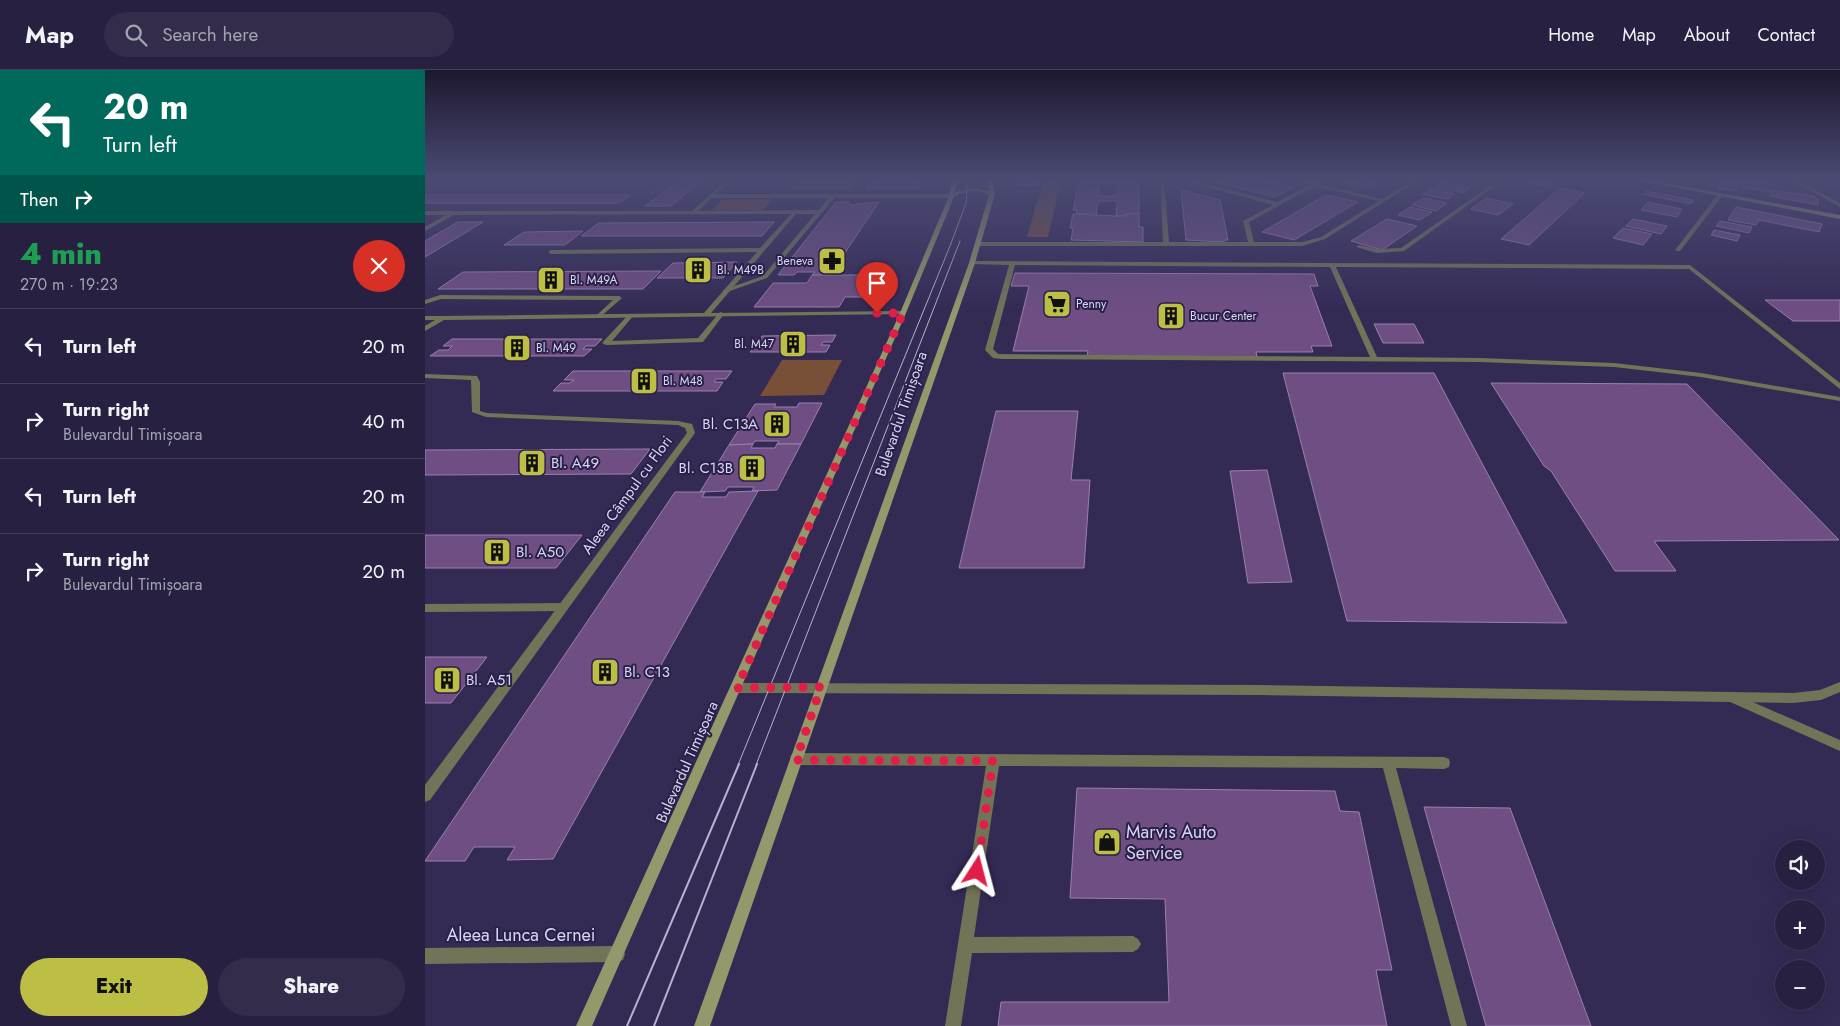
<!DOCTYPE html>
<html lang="en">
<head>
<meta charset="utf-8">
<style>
	:root { --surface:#272040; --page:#332d4b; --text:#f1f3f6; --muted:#a4a3b1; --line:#433e59; --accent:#bcbf44 }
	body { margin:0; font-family:Jost,sans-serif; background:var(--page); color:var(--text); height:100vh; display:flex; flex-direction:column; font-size:19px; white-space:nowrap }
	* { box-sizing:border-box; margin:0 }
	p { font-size:16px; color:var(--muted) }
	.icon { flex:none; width:28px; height:28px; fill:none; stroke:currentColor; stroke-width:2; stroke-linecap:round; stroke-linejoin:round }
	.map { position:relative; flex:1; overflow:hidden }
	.panel { display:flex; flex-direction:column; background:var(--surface); width:425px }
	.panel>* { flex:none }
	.guide { background:#00695c; color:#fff; overflow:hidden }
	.buttons { position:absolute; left:1350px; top:770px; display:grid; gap:10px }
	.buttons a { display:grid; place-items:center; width:50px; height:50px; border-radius:50%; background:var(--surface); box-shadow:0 5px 20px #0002,0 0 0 1px var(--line); font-size:25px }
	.pin { position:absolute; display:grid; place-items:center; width:42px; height:42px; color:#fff; margin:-51px -21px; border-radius:50% 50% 50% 0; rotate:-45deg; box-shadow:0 0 5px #0007 }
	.pin .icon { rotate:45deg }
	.me { position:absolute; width:55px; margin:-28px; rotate:9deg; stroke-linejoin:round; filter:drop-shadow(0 0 4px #0008) }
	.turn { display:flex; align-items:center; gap:18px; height:105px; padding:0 20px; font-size:22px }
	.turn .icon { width:65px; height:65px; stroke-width:2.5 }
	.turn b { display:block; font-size:35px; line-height:42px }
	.then { display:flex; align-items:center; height:48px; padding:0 20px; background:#0003; gap:10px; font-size:19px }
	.round { display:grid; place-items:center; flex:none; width:52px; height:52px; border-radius:26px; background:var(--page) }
	.summary { display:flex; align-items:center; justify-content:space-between; height:85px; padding:0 20px }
	h1 { font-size:30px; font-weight:800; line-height:38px; color:#1e9e55 }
	.primary-button { display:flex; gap:10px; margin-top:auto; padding:10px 20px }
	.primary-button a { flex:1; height:58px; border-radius:30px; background:var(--accent); color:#111; font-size:20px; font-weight:800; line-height:58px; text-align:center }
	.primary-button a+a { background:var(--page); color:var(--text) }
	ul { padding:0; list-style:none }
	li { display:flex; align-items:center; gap:15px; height:75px; padding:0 20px; border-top:1px solid var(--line) }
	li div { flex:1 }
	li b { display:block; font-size:19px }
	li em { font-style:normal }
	header { display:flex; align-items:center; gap:30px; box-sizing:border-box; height:70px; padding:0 25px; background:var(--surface); border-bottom:1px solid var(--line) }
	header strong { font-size:24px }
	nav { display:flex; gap:28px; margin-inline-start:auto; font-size:18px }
	.search { width:350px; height:45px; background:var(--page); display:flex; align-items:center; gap:12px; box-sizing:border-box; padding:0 18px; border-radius:28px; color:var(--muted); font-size:19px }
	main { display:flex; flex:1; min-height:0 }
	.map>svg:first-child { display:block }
</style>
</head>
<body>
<header>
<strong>Map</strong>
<div class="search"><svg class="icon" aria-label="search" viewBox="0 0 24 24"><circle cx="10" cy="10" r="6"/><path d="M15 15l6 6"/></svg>Search here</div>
<nav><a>Home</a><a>Map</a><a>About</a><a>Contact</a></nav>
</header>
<main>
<section class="panel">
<div class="guide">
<div class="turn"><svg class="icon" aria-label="left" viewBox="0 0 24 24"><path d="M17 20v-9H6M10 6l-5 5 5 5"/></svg><div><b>20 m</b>Turn left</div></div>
<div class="then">Then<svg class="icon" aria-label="right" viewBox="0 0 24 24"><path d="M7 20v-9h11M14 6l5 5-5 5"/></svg></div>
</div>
<div class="summary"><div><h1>4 min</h1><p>270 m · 19:23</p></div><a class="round" style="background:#d93025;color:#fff"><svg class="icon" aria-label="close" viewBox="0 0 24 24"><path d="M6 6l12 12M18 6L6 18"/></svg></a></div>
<ul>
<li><svg class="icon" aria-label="left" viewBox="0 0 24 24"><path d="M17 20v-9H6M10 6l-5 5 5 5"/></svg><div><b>Turn left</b></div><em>20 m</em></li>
<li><svg class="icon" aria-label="right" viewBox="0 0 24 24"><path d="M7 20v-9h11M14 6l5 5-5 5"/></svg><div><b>Turn right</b><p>Bulevardul Timișoara</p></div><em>40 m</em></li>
<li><svg class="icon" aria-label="left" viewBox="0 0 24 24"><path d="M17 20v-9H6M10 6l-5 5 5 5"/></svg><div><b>Turn left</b></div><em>20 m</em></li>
<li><svg class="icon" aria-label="right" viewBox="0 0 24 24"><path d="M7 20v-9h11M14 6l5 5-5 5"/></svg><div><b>Turn right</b><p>Bulevardul Timișoara</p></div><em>20 m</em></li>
</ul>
<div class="primary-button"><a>Exit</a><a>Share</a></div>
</section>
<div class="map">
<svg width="1415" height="956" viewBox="0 0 1415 956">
	<rect width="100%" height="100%" fill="#342b55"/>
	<g fill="#785038">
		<polygon points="619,108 637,108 623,167 602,167"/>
		<polygon points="372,110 433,110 425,119 363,119"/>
		<polygon points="298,129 348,129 338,140 287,140"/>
		<polygon points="357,290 417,290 399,325 335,326"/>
	</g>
	<g fill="#6f4e84" stroke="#9a80ad">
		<polygon points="257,108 280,108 246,136 220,136"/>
		<polygon points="595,108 616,108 614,115 592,115"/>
		<polygon points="654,108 714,108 714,115 700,115 701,113 653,114"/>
		<polygon points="773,108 829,108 868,117 850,127"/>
		<polygon points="914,108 961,108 944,118 910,110"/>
		<polygon points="447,109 500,109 498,113 491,114 497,114 495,118 441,118 444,114 450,114 445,113"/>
		<polygon points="1108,109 1130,113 1126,117 1104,113"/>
		<polygon points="1299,109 1316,112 1310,121 1292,118"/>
		<polygon points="1321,109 1350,114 1345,122 1316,117"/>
		<polygon points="667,112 675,112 673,126 692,126 693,113 714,115 714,144 701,144 701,146 691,146 692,131 673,131 671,146 664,146 664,144 651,144 652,140 648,140 653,116 656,114"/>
		<polygon points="1018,112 1045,117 1038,123 1011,117"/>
		<polygon points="1135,118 1160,123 1104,175 1076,169"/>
		<polygon points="1005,119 1030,124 1022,129 997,124"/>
		<polygon points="756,120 795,130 803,170 799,170 799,172 761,170"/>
		<polygon points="1348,120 1388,126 1393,129 1393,135 1345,126"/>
		<polygon points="1221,121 1268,130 1266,134 1218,124"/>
		<polygon points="0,125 206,125 194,133 0,133"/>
		<polygon points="901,125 933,132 869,170 837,162"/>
		<polygon points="998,128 1022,133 1011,141 987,135"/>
		<polygon points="1062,128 1088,134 1073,145 1046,139"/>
		<polygon points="411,132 425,132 423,135 454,132 405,205 387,205 390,202 372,202 369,205 353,205"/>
		<polygon points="1223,132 1257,139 1252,147 1216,140"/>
		<polygon points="985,137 1007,142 995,150 973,145"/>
		<polygon points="1311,137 1397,154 1394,162 1334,150 1331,155 1303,150"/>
		<polygon points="648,144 691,146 701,146 701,144 714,144 714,157 718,157 718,172 646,170 648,158 645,158"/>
		<polygon points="962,149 992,156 957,180 926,171"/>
		<polygon points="1208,149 1242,156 1236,164 1201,156"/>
		<polygon points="1295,151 1327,157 1324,163 1291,156"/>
		<polygon points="33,152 58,152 0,187 0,171"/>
		<polygon points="349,152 337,166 156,166 174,153"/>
		<polygon points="1198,158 1227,164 1218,175 1188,168"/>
		<polygon points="1289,160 1315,165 1312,171 1286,165"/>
		<polygon points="158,161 140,175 79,175 99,162"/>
		<polygon points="312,192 298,208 232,208 248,193"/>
		<polygon points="236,201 218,219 13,219 38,202"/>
		<polygon points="590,203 889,204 893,216 885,216 907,276 886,276 888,282 831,282 832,287 662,286 663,281 588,281 604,216 586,216"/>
		<polygon points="387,205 452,205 439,227 420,227 414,237 329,237 348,213 382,213"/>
		<polygon points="1340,230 1415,230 1415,251 1368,251"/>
		<polygon points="949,254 989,254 999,273 958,273"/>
		<polygon points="411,265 407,272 398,272 396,275 405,275 401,282 325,282 330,276 339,276 341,273 332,273 337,266"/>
		<polygon points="27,269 177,269 170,276 161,276 158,279 167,279 159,286 5,286 14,280 23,280 27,276 18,276"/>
		<polygon points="148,301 307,301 301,309 291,309 289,312 298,312 292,321 128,321 136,313 145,313 149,310 139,310"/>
		<polygon points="858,303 1009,303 1142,553 922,551"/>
		<polygon points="1066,313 1262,314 1414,470 1229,471 1251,501 1190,501 1126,401 1119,396"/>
		<polygon points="374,333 397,333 376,374 352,374 354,371 330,371 328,374 304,375 330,334 351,334 349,337 372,337"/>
		<polygon points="571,341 653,341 646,410 665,410 659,498 534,498"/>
		<polygon points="328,374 326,378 350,378 352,374 376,374 352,420 327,421 329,417 303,417 300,421 275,422 304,375"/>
		<polygon points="225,379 206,404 0,405 0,380"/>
		<polygon points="842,400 867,512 823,513 805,401"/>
		<polygon points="333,421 128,789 82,790 90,777 49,777 40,791 0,791 250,422 280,422 277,427 301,427 304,422"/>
		<polygon points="0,465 157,465 131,498 0,498"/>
		<polygon points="0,587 62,587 26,633 0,633"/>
		<polygon points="652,718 910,721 915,741 934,742 967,900 951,900 962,956 573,956 576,932 744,932 740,829 645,828"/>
		<polygon points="999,737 1085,738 1166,956 1061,956"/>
	</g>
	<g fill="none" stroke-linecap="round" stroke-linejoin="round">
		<g stroke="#676085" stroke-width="2" stroke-dasharray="2 2" stroke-linecap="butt">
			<polyline points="1006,117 1029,122"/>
			<polyline points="224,126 247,108"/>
			<polyline points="610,138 627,133"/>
			<polyline points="610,138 625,142"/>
			<polyline points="621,159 630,118"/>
		</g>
		<g fill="#727458" fill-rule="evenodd">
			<polygon points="406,125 411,126 342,208 302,222 298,222 298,220 338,206"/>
			<path d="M547 191 1265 195 1415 313V319L1264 199 911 197 952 287 1055 288 1189 293 1276 303 1415 327V331L1276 307 1189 297 1055 292 577 289 568 288 560 280 584 195 545 194V192ZM590 195 905 197 945 287 573 284 568 279Z"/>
			<polygon points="15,225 194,226 197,228 174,248 172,247 172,245 188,230 16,229 0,234 0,230"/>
			<polygon points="296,242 299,244 278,272 181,275 177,273 204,244 209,245 187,271 273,268 294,243"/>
			<polygon points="0,246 17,246 20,248 17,250 0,250"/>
			<polygon points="138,533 142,534 143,537 142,540 138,541 0,542 0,534"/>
			<polygon points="1415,612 1415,622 1396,630 1368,633 835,625 312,623 308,621 306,618 308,615 312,613 835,615 1368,623 1395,620"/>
			<polygon points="371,683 1019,687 1024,689 1025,693 1024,697 1019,699 971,698 1042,956 1026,956 958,698 574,696 549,867 708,866 713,869 716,874 713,879 708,882 547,883 536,956 520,956 561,696 371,695 366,693 365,689 366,685"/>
		</g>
		<g fill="#727458" fill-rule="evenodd">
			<polygon points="304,108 309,108 291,124 527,124 530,126 527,128 287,128 273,141 394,140 397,142 394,144 371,144 286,243 478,241 480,242 480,244 19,250 0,261 0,256 17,246 279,243 332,182 126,184 123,182 126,180 335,178 366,144 29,145 0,161 0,157 21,145 0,145 0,141 267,141"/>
			<path d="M735 108H739L744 172H823L818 151 848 135 749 108H757L852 132 885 115 860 108H868L889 113 898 108H904L894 114 957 129 992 108H997L900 169 877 176H553L550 174 553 172H738ZM890 116 954 131 896 167 877 172H829L824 152Z"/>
			<polygon points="1076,108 1081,108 979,181 952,183 931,177 934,175 952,179 976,178"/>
			<polygon points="1362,108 1368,108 1415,133 1415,137"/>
			<polygon points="1293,124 1298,125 1255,181 1251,181 1251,179"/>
			<polygon points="0,304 52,306 55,312 55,341 62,343 253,351 267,354 270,363 5,730 0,732 0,715 262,363 260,358 253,355 61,347 47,342 46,310 0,308"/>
			<polygon points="1307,623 1415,670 1415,681 1303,631 1301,628 1303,625"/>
			<polygon points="192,876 198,878 200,884 198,890 192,892 0,894 0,878"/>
		</g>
		<g fill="#95986a" fill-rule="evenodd">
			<path d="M528 108H532L530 122 547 118 564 121 562 108H566L570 124 550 193 285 956H269L544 193 564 125C552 119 541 120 529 127L481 243 167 956H151L475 243 524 126Z"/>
			<polygon points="1202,108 1212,108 1415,145 1415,149"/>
		</g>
		<g stroke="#b6b2d0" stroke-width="1">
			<polyline points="313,695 525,176 541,133 543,108"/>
			<polyline points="331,695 535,171"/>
		</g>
		<g stroke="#b6b2d0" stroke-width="2">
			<polyline points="202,956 314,694"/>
			<polyline points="229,956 332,694"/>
		</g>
	</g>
	<linearGradient id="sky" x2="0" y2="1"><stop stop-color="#1d182f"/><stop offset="0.45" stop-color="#4a4a73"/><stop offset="1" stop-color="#4a4a73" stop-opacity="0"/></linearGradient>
	<rect width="1415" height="242" fill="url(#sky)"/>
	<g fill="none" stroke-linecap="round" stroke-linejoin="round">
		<polyline stroke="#e11d48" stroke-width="9" stroke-dasharray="0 16.2" points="452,243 478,243 312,618 396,617 371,690 568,691 552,801"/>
	</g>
	<defs>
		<symbol id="pharmacy-square" viewBox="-11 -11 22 22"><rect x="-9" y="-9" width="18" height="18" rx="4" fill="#bcbf44" stroke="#2a214a"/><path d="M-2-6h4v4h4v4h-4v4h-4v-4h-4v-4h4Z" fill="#111"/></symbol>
		<symbol id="building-square" viewBox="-11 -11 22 22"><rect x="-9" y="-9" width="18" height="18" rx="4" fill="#bcbf44" stroke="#2a214a"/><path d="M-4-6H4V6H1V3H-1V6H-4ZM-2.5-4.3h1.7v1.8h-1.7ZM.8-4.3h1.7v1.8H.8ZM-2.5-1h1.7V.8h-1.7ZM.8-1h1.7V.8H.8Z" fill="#111"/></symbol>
		<symbol id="supermarket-square" viewBox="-11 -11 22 22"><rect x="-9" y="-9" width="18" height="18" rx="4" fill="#bcbf44" stroke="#2a214a"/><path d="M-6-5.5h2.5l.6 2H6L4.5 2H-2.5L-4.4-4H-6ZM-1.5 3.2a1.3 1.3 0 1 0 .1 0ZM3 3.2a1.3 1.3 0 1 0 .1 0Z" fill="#111"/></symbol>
		<symbol id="shop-square" viewBox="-11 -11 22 22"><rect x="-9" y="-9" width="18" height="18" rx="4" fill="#bcbf44" stroke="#2a214a"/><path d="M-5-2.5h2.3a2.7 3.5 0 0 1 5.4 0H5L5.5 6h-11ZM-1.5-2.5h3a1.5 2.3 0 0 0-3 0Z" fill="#111"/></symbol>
	</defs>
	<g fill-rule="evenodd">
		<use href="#pharmacy-square" x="391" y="175" width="32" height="32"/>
		<use href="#building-square" x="257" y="184" width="32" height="32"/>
		<use href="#building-square" x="110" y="194" width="32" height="32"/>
		<use href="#supermarket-square" x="616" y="218" width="32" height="32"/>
		<use href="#building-square" x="730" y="230" width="32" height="32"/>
		<use href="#building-square" x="352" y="258" width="32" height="32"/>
		<use href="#building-square" x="76" y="262" width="32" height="32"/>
		<use href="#building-square" x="203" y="295" width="32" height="32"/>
		<use href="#building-square" x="336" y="338" width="32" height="32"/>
		<use href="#building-square" x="91" y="377" width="32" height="32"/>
		<use href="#building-square" x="311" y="382" width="32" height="32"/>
		<use href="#building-square" x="56" y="466" width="32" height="32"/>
		<use href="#building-square" x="164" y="586" width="32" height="32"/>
		<use href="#building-square" x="6" y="594" width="32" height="32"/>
		<use href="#shop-square" x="666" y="756" width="32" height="32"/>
	</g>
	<g text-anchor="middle" stroke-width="4" stroke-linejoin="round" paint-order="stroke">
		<g font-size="12" fill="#d9d6f1" stroke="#2a214a" text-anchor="start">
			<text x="388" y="195" text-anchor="end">Beneva</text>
			<text x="292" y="204">Bl. M49B</text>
			<text x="145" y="214">Bl. M49A</text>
			<text x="651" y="238">Penny</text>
			<text x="765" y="250">Bucur Center</text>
			<text x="349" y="278" text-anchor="end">Bl. M47</text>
			<text x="111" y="282">Bl. M49</text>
			<text x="238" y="315">Bl. M48</text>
		</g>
		<g font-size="15" fill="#d9d6f1" stroke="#2a214a">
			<text transform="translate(476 344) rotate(-71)" y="5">Bulevardul Timișoara</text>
			<text transform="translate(202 425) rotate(-54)" y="5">Aleea Câmpul cu Flori</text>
			<text transform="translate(262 692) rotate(-66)" y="5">Bulevardul Timișoara</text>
		</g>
		<g font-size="15" fill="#d9d6f1" stroke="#2a214a" text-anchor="start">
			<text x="333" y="359" text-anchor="end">Bl. C13A</text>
			<text x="126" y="398">Bl. A49</text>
			<text x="308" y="403" text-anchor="end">Bl. C13B</text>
			<text x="91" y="487">Bl. A50</text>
			<text x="199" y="607">Bl. C13</text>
			<text x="41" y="615">Bl. A51</text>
		</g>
		<g font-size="18" fill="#d9d6f1" stroke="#2a214a" text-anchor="start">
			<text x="701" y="768">Marvis Auto<tspan x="701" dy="21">Service</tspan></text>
		</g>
		<g font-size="18" fill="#d9d6f1" stroke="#2a214a">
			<text x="96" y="871">Aleea Lunca Cernei</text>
		</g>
	</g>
</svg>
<div class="buttons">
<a><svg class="icon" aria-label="sound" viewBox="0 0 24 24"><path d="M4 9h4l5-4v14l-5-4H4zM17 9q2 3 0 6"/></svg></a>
<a>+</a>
<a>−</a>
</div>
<div class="pin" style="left:452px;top:243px;background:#d93025"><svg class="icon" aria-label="arrive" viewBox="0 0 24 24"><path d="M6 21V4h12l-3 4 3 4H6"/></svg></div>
<svg class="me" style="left:552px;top:801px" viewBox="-20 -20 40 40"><path d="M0-17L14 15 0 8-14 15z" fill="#e11d48" stroke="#fff" stroke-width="4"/></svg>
</div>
</main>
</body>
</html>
